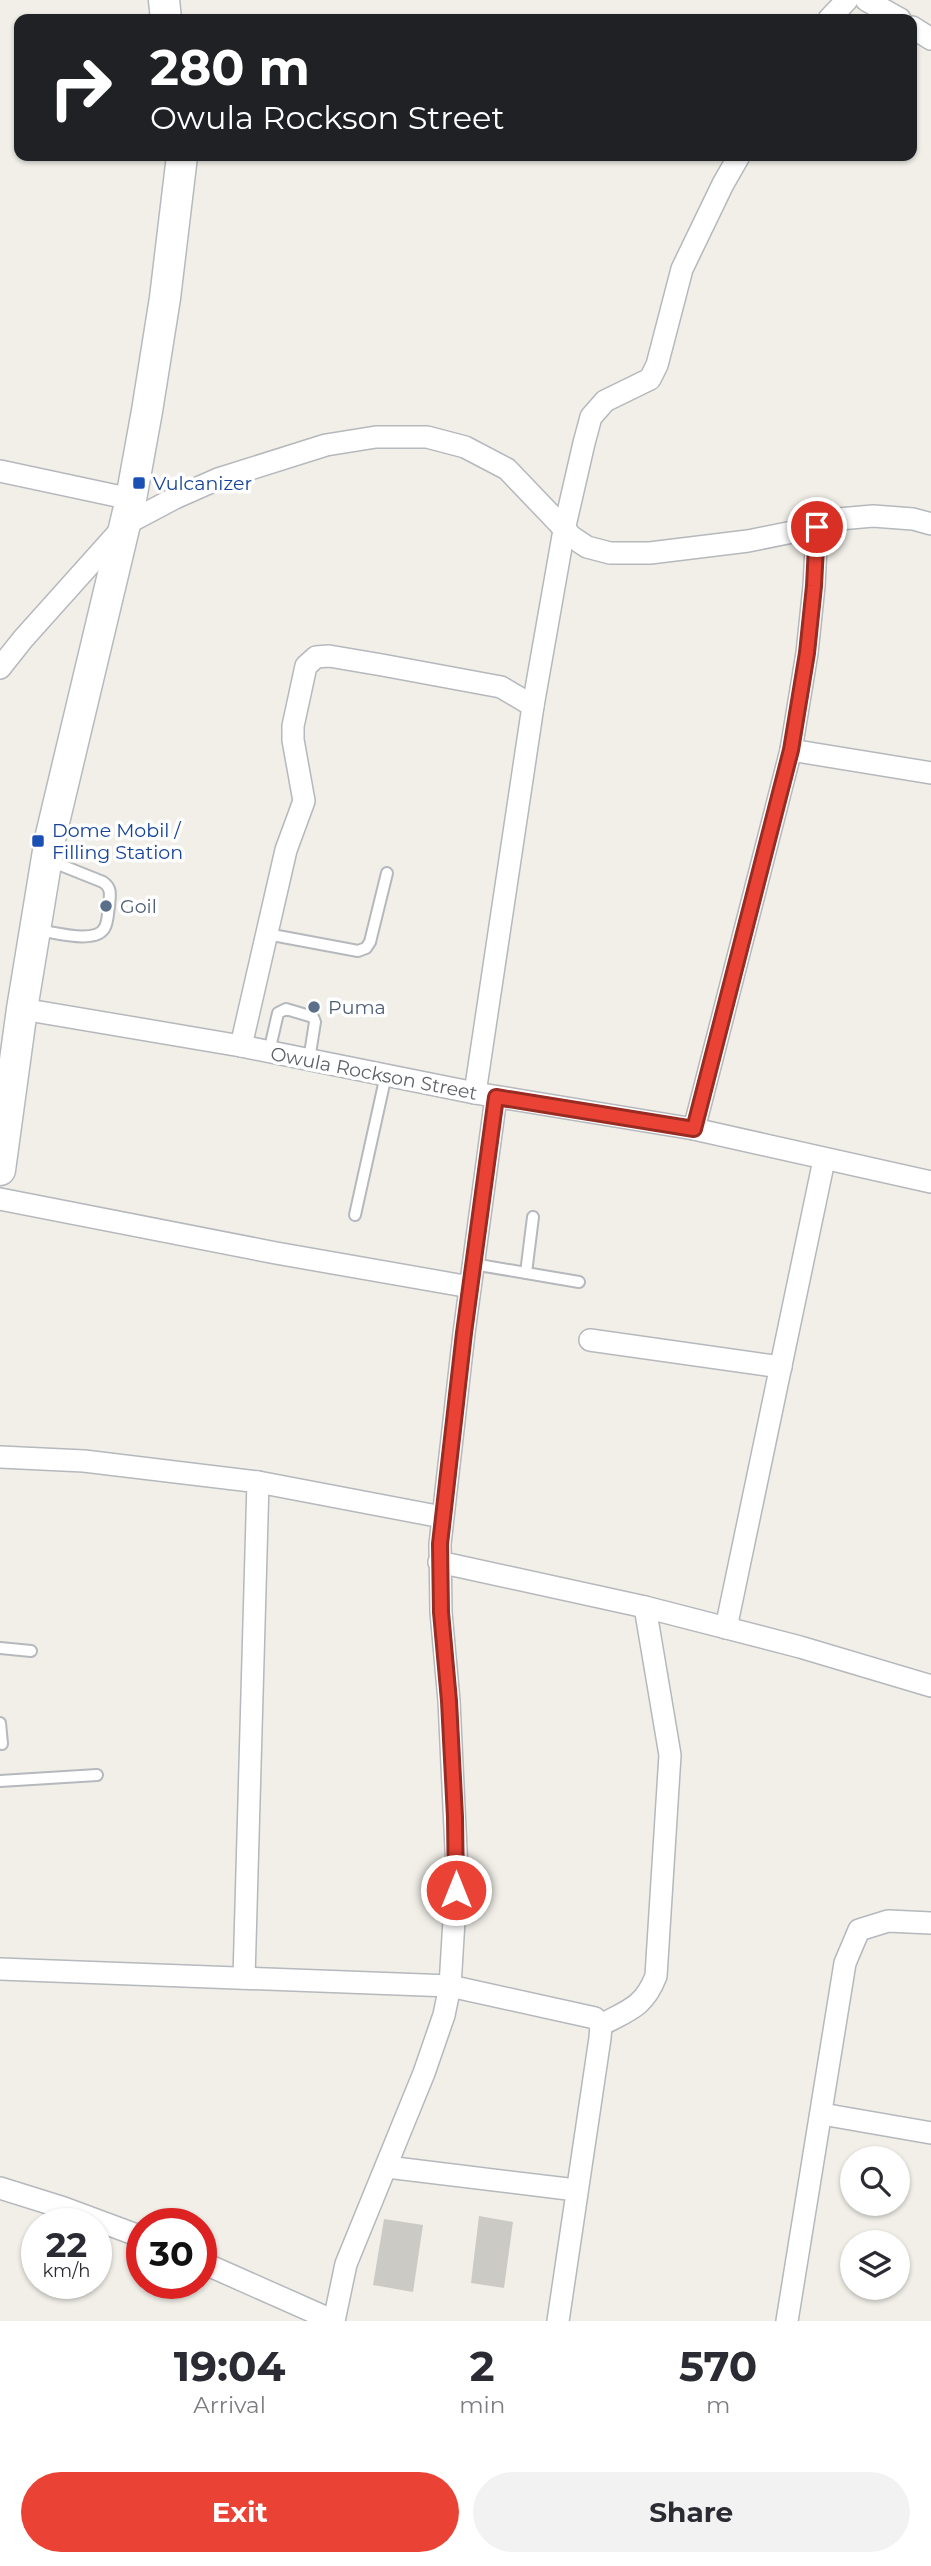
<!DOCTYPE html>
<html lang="en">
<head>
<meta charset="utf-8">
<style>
	:root { --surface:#fff; --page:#f2f2f3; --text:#2b2b33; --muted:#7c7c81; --accent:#ea4335 }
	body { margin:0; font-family:Montserrat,sans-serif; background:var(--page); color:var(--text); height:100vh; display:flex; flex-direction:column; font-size:26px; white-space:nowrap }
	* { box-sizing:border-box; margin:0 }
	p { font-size:23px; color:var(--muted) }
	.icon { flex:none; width:38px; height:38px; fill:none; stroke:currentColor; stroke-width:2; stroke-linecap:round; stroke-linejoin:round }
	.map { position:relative; height:2321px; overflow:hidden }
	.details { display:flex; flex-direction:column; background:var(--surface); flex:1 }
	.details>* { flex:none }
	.banner { position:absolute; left:14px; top:14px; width:903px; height:147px; border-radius:14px; box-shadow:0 2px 5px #0004; background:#202124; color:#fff; overflow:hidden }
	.tools { position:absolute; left:840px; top:2146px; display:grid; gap:14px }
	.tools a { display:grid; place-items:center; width:70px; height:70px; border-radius:50%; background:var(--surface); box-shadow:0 2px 5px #0004; font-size:35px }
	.speed { position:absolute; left:21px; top:2208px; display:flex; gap:14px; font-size:35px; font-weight:700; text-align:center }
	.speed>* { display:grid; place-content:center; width:91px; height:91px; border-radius:50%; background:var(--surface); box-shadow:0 2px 5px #0004; line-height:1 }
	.speed small { font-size:18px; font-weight:400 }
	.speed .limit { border:10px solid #d22; background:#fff; color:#111 }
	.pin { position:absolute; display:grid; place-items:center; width:60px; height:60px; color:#fff; margin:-30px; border:4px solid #fff; border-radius:50%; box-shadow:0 2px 7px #0007 }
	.me { position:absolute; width:77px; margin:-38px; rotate:0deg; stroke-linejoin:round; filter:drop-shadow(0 0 5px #0008) }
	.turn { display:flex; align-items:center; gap:24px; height:147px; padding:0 21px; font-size:32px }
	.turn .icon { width:91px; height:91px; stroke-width:2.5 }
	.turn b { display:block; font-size:49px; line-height:60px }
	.eta { display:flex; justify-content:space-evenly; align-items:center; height:119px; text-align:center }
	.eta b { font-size:42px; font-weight:700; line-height:49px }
	.primary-button { display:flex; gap:14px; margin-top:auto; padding:14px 21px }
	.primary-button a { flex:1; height:80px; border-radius:42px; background:var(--accent); color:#fff; font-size:28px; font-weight:700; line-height:80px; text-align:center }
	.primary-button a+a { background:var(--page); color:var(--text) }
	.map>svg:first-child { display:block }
</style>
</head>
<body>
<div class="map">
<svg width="931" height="2321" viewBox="0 0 931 2321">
	<rect width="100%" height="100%" fill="#f1efe8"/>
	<g fill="#cccac5">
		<polygon points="479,2216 513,2222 504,2288 471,2283"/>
		<polygon points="384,2219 423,2225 413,2292 373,2285"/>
	</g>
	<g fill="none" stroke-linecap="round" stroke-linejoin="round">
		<defs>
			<g id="lane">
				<path d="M38 930C54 932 97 945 105 927 108 921 108 912 109 906 110 895 112 888 103 882L48 860"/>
				<polyline points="267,934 358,951 366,948 370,942 387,873"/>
				<polyline points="269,1052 278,1013 286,1009 313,1017 315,1022 309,1060"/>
				<polyline points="355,1215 386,1075"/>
				<polyline points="473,1264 579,1282"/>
				<polyline points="526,1273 533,1217"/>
				<polyline points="0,1648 31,1651"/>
				<polyline points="0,1723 2,1744"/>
				<polyline points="0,1781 97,1775"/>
			</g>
			<g id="street">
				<polyline points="866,0 900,19"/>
				<polyline points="829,19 847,0"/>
				<polyline points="912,27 931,39"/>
				<polyline points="0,471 131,499"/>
				<polyline points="0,668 23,639 126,524 175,498 218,479 326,445 376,437 427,437 465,447 507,469 572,537 587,547 610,553 650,553 748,541 817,527 839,519 873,516 913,519 931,524"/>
				<polyline points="791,750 931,773"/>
				<polyline points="22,1009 241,1046 475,1093 694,1129 931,1182"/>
				<polyline points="241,1046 286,850 304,801 293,740 293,726 306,666 316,657 329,656 382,665 501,687 533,706"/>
				<polyline points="475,1093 533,706 564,530 584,443 591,417 605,401 650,379 657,365 682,269 723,184 739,156"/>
				<polyline points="694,1129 791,750 807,653 814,586 817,527"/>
				<polyline points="0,1199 276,1253 470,1287"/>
				<polyline points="590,1340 781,1367"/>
				<polyline points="0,1457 84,1461 258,1482 442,1517"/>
				<polyline points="439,1562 645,1607 800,1647 931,1686"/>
				<polyline points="726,1628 824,1160"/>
				<polyline points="0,1969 450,1986 595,2018 601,2025 600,2038 558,2321"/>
				<polyline points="244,1978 258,1482"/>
				<path d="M601 2025C629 2010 644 2007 656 1976L670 1755 645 1607"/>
				<polyline points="822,2114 931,2133"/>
				<polyline points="387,2167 576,2190"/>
				<polyline points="0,2188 64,2208 142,2237"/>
				<polyline points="201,2262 334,2321"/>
				<polyline points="334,2321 346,2264 424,2073 444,2015 450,1986 457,1871 449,1701 441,1612 440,1544 464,1333 496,1097"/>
				<polyline points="787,2321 845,1963 859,1930 888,1921 931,1923"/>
			</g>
			<g id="secondary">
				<polyline points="164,0 166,19"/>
				<polyline points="0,1170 22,1009 50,839 131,499 147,411 165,298 182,156"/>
			</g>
		</defs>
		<use href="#lane" stroke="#b5b8bc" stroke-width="14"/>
		<use href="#street" stroke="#b5b8bc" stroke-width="24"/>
		<use href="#secondary" stroke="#b6babf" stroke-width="33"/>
		<use href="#lane" stroke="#fff" stroke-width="10"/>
		<use href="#street" stroke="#fff" stroke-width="21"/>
		<use href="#secondary" stroke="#fff" stroke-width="30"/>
	</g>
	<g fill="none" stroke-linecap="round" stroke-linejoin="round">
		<defs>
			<polyline id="route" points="456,1890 455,1817 449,1701 441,1612 440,1544 464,1333 496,1097 694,1129 791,750 807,653 814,586 817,527"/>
		</defs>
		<use href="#route" stroke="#982c22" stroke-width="18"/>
		<use href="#route" stroke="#ea4335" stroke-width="12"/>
	</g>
	<g fill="#1a4fb4" stroke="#fff" stroke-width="2.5">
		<rect x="132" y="476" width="14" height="14" rx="3.5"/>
		<rect x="31" y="834" width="14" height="14" rx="3.5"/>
	</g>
	<g fill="#5c6f8a" stroke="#fff" stroke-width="2.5">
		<circle cx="106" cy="906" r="7"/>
		<circle cx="314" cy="1007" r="7"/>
	</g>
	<g text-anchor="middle" stroke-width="7" stroke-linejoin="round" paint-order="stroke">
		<g font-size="19" fill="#164399" stroke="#fff" text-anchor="start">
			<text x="153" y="490">Vulcanizer</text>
			<text x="52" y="837">Dome Mobil /<tspan x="52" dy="22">Filling Station</tspan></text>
		</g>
		<g font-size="19" fill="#4e5e75" stroke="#fff" text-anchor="start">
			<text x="120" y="913">Goil</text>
			<text x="328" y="1014">Puma</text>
		</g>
		<g font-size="19" fill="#5f6368" stroke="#fff">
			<text transform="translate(374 1073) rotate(11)" y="7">Owula Rockson Street</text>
		</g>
	</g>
</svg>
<div class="tools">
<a><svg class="icon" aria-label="search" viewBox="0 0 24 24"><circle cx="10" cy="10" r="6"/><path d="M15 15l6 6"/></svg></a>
<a><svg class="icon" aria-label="layers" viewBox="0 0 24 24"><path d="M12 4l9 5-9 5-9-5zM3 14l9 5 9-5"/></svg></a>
</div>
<div class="speed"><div>22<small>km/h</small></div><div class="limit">30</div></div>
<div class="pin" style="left:817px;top:527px;background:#d93025"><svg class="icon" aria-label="arrive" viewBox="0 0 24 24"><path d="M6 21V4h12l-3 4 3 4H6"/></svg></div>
<svg class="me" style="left:456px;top:1890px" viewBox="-20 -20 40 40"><circle r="17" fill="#ea4335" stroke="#fff" stroke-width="3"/><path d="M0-11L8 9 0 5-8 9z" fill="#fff"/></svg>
<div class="banner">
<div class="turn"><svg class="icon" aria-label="right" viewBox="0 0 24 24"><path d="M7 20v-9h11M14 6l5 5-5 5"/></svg><div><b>280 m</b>Owula Rockson Street</div></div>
</div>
</div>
<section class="details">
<div class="eta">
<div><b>19:04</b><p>Arrival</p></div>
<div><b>2</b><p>min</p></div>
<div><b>570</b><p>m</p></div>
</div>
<div class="primary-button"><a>Exit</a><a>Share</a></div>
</section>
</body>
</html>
